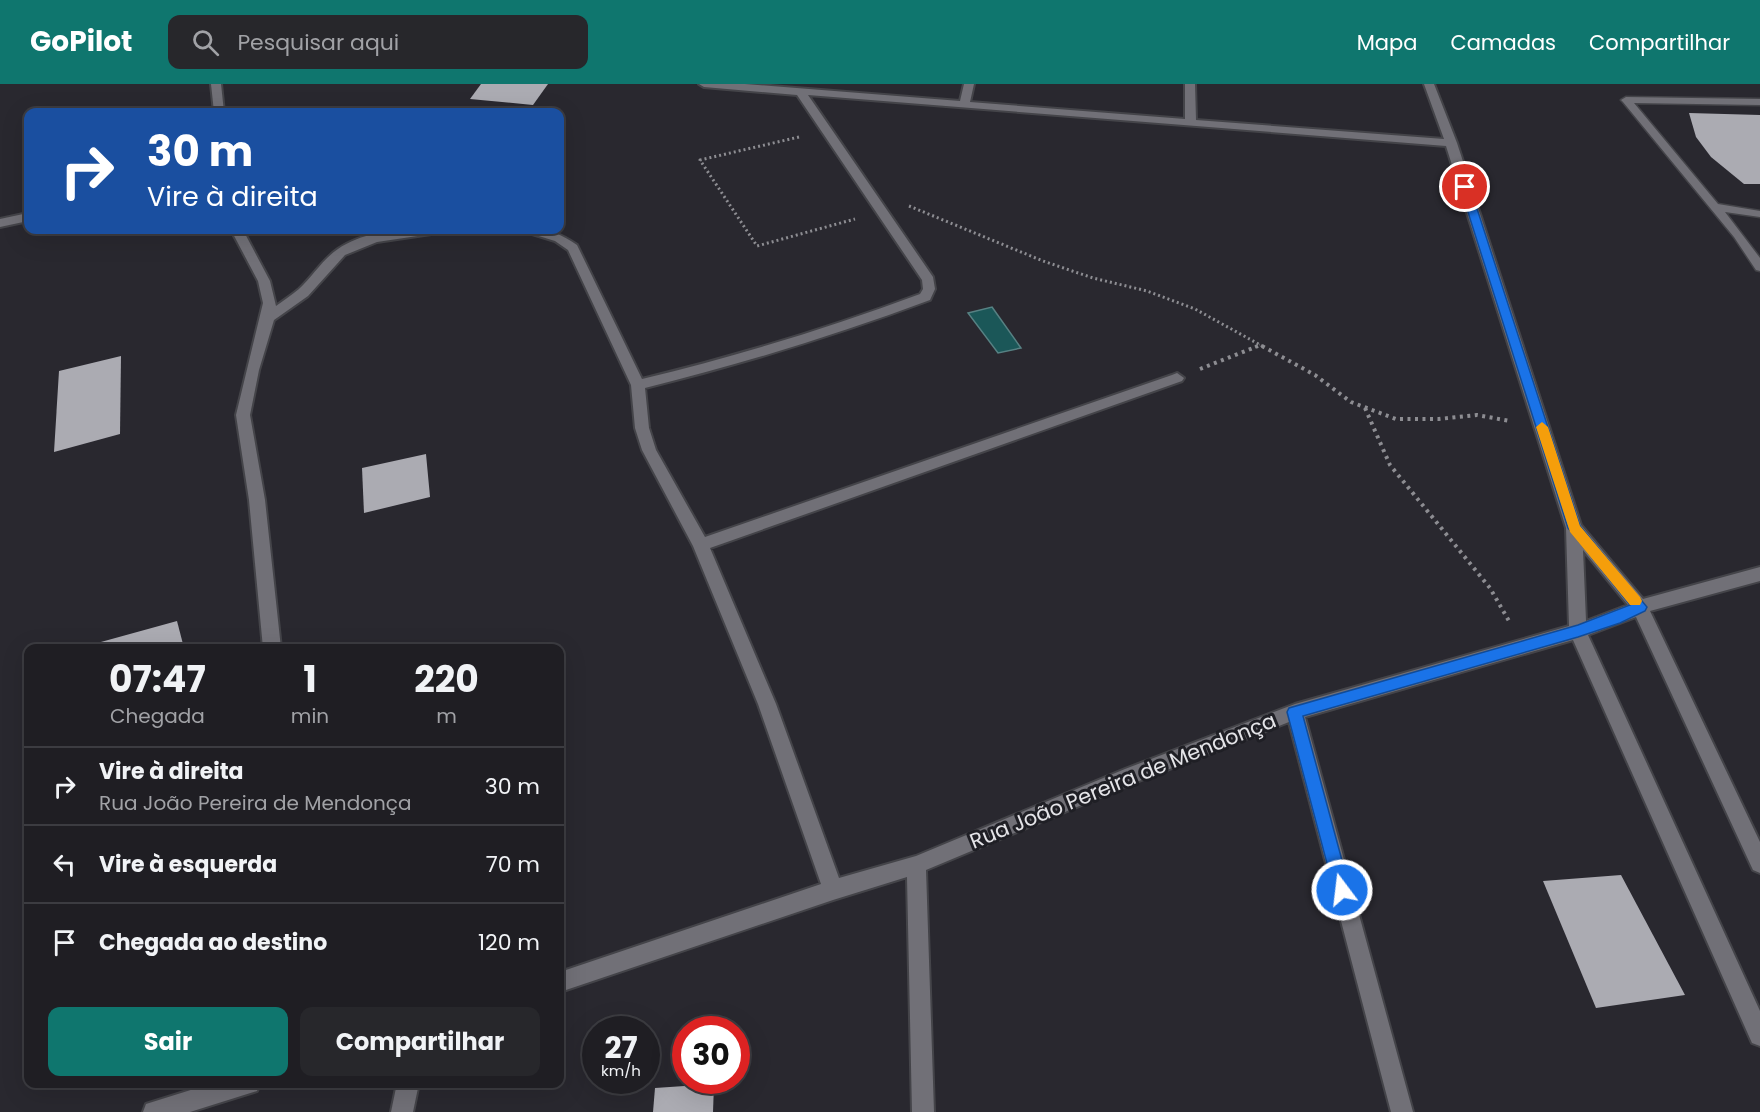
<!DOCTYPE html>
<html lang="pt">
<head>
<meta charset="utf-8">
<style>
	:root { --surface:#1f1e23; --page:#27272b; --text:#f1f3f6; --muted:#a1a2a6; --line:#3c3c41; --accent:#0f766e }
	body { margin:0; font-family:Poppins,sans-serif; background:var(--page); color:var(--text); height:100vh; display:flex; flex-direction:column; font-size:22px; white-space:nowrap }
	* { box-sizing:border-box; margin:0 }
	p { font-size:20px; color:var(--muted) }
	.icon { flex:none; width:33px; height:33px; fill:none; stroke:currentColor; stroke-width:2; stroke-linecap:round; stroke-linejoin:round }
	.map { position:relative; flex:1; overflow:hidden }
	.sheet { position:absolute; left:24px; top:560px; width:540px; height:444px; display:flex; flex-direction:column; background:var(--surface); border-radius:12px; box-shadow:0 6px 24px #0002,0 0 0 2px var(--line) }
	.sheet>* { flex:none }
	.banner { position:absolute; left:24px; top:24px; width:540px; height:126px; border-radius:12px; box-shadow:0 6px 24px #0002,0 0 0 2px var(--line); background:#1a4fa0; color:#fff; overflow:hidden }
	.speed { position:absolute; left:582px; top:932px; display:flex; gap:12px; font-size:30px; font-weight:700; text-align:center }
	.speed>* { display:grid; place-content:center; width:78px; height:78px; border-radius:50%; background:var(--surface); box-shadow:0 6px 24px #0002,0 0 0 2px var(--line); line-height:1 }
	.speed small { font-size:15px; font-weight:400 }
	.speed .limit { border:9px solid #d22; background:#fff; color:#111 }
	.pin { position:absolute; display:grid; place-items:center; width:51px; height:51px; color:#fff; margin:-26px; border:3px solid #fff; border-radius:50%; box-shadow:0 2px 6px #0007 }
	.me { position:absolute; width:66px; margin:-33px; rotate:345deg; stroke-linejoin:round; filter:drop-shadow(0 0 4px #0008) }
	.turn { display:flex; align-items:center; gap:21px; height:126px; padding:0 24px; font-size:27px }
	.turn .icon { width:78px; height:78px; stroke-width:2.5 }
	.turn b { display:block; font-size:42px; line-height:51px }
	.eta { display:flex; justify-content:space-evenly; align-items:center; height:102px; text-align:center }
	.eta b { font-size:36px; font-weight:700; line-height:42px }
	.primary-button { display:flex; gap:12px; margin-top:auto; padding:12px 24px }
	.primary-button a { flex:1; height:69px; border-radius:12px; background:var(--accent); color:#fff; font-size:24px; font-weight:700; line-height:69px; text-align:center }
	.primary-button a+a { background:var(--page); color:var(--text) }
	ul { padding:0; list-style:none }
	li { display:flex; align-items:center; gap:18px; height:78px; padding:0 24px; border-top:2px solid var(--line) }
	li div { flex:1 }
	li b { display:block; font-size:22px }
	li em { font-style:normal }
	header { display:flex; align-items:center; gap:36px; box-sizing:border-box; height:84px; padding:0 30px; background:var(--accent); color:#fff }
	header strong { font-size:28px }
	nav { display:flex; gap:33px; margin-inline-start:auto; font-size:21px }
	.search { width:420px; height:54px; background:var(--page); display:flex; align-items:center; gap:15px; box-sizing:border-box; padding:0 21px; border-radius:12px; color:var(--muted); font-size:22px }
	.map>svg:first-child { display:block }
</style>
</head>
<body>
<header>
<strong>GoPilot</strong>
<div class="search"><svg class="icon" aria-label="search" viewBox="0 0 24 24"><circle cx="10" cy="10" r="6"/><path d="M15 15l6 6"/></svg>Pesquisar aqui</div>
<nav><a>Mapa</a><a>Camadas</a><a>Compartilhar</a></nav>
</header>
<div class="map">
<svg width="1760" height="1028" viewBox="0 0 1760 1028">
	<rect width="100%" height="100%" fill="#29282f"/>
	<polygon fill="#1b5758" stroke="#578183" stroke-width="1.5" points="992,223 1021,264 998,269 968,229"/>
	<g fill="#ababb2">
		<polygon points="481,0 548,0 533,21 470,15"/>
		<polygon points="1689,29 1760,31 1760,100 1744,100 1711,73 1696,53"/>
		<polygon points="121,272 120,350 54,368 59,287"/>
		<polygon points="426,370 430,413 364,429 362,384"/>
		<polygon points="177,537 184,564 89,564 90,561"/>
		<polygon points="1621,791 1685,911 1596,924 1543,797"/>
		<polygon points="26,805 28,805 28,843 26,844"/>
		<polygon points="714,1000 713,1028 653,1028 655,1004"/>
	</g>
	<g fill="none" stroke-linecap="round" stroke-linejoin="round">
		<defs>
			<polygon id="service" points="1626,13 1760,15 1760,21 1634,19 1718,120 1760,127 1760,133 1725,128 1760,174 1760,187 1756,186 1734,153 1623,18 1621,16"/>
			<g id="minor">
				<polygon points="211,0 221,0 224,28 214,28"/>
				<path d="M699 0H745L960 17 964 0H974L970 18 1185 35V0H1195L1196 36 1444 55 1424 0H1434L1457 59 1581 441 1643 515 1760 483V497L1650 527 1760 758V789L1753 786 1636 533 1588 551 1760 927V962L1752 959 1573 556 1305 633 1413 1028H1391L1289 638 1139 697 926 786 934 1028H912L907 793 833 816 560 908V888L821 800 758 620 693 462 642 366 635 344 631 301 568 166 555 157 529 149 527 146C546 144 561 150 577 161L642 295C737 272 829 244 920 210L923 205 922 196 797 11 704 3ZM808 11 1446 62 1566 444 1569 542 1295 620 1125 685 916 772 839 794 776 620 710 464 1182 297 1184 294 1177 289 1172 291 705 453 656 366 649 344 645 304C742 280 836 251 930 216L935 205 933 193ZM1583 466 1628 521 1586 537Z"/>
				<polygon points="28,129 28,137 0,143 0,135"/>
				<path d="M231 146H243L270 197 276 222C284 216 292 211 299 205 312 193 323 175 338 165 364 147 407 143 437 146L431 150 377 158 345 171 308 212 274 236 259 286 250 331 265 416 281 564H263L249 416 236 331 263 219 258 197Z"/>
				<polygon points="213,999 260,999 257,1007 190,1028 143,1028 146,1020"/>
				<polygon points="397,999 419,999 413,1028 391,1028"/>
			</g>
		</defs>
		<use href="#service" stroke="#444449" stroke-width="3"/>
		<use href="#minor" stroke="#444449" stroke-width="4"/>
		<g stroke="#8d8d92" stroke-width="3" stroke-dasharray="2 3" stroke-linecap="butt">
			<polyline points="799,53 700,76 757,162 855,135"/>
			<polyline points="909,122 1043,177 1093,194 1147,207 1195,225 1264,263"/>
			<polyline points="1255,263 1260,261"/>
		</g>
		<g stroke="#8d8d92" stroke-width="4" stroke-dasharray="3 4.5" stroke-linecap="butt">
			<polyline points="1262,262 1315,291 1351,318 1396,335 1439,335 1477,331 1510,337"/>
			<polyline points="1200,285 1258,262"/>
			<polyline points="1365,324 1390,381 1490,504 1509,537"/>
		</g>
		<use href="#service" fill="#717077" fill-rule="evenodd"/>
		<use href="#minor" fill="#717077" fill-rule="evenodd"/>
	</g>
	<polygon fill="#1a73e8" stroke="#114b97" stroke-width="1.5" points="1465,100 1470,103 1580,442 1647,523 1645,527 1620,539 1578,553 1303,632 1350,806 1348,812 1342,814 1336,812 1334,806 1287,628 1289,624 1578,541 1630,521 1568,444 1460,103"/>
	<polygon fill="#f59e0b" points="1542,338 1548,343 1580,442 1640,513 1642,517 1640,521 1630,521 1570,448 1536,343"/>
	<g text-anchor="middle" stroke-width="6" stroke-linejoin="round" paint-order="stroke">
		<g font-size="21" fill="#e4e4e8" stroke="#1f1f25">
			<text transform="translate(1123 697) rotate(-22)" y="7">Rua João Pereira de Mendonça</text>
		</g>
	</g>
</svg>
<div class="speed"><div>27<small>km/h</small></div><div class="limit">30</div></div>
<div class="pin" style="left:1465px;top:103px;background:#d93025"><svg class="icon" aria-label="arrive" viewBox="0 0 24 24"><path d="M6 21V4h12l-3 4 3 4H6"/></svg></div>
<svg class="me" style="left:1342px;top:806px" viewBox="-20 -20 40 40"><circle r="17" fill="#1a73e8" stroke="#fff" stroke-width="3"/><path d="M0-11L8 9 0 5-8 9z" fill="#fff"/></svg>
<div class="banner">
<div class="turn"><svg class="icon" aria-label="right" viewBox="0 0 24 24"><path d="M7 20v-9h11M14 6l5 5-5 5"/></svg><div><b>30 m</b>Vire à direita</div></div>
</div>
<section class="sheet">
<div class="eta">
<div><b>07:47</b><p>Chegada</p></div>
<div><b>1</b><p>min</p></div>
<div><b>220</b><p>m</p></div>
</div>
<ul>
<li><svg class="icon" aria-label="right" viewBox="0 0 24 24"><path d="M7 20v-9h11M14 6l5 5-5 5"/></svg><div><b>Vire à direita</b><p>Rua João Pereira de Mendonça</p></div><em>30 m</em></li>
<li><svg class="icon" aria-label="left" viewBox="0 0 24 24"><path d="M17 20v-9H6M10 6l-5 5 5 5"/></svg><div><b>Vire à esquerda</b></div><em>70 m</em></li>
<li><svg class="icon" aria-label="arrive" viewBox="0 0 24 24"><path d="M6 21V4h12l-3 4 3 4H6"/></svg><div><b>Chegada ao destino</b></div><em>120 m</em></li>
</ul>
<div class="primary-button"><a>Sair</a><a>Compartilhar</a></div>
</section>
</div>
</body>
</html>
